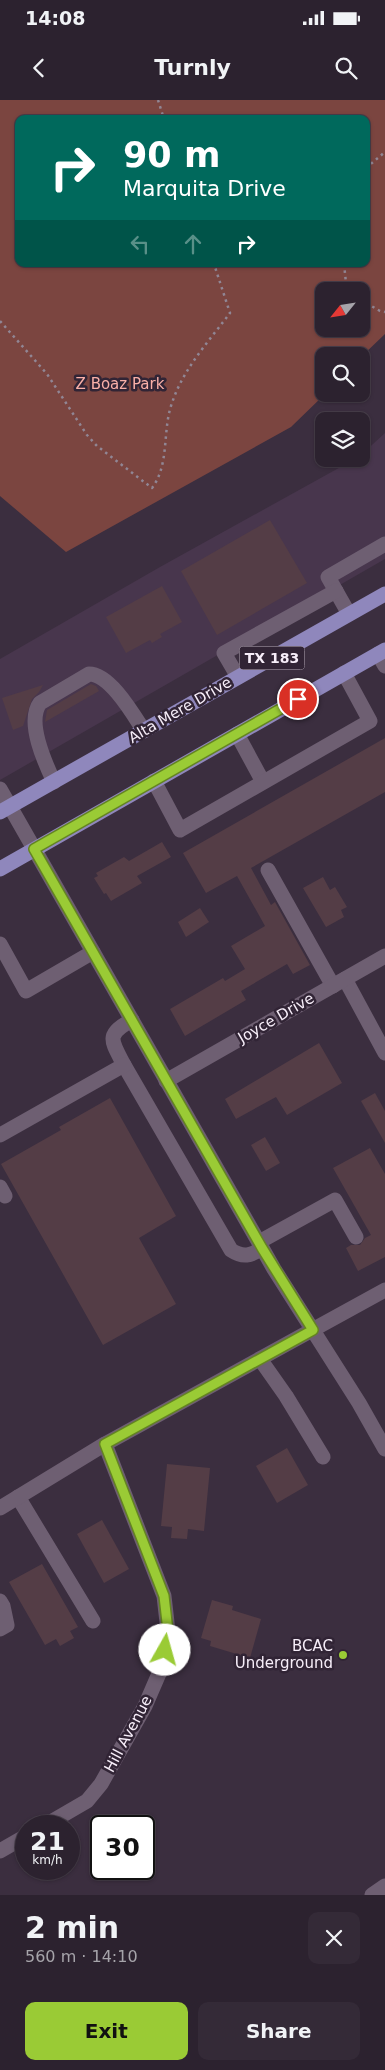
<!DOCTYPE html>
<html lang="en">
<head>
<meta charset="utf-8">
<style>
	:root { --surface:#2c222f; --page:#342a37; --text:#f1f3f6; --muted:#a6a4aa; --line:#483f4b; --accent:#9acb35 }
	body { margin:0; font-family:"DejaVu Sans",sans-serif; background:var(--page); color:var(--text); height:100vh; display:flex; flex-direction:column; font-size:19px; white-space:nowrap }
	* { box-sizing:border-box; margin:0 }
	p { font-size:16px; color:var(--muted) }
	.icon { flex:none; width:28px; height:28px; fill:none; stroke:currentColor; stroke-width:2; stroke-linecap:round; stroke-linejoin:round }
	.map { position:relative; height:1795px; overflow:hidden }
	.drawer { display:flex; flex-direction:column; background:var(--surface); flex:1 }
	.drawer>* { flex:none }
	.banner { position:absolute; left:15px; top:15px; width:355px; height:152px; border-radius:10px; box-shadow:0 1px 4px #0004,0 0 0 1px var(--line); background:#00695c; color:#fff; overflow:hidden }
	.needle { width:32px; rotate:240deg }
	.fabs { position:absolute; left:315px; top:182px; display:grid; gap:10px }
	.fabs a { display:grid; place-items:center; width:55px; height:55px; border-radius:10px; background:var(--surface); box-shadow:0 1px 4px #0004,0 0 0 1px var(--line); font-size:25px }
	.speed { position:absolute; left:15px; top:1715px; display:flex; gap:10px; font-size:25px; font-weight:700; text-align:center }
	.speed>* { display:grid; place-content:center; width:65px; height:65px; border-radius:50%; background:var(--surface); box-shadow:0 1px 4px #0004,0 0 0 1px var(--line); line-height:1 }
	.speed small { font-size:12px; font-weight:400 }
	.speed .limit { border:2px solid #111; border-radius:8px; background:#fff; color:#111 }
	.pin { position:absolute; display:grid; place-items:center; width:42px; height:42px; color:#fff; margin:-21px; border:2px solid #fff; border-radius:50%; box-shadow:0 1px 5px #0007 }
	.me { position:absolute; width:55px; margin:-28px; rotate:7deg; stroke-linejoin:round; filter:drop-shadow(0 0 4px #0008) }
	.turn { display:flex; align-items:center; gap:18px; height:105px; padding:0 25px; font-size:22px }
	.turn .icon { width:65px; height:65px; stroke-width:2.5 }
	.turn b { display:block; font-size:35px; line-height:42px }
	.lanes { display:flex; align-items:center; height:48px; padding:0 25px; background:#0003; justify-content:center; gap:25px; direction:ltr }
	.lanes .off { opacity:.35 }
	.round { display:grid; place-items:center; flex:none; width:52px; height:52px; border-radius:10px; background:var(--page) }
	.head { display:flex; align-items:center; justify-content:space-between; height:85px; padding:0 25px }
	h1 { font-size:30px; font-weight:800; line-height:38px }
	.action { display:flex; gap:10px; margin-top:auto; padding:10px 25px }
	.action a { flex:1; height:58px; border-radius:10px; background:var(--accent); color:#111; font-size:20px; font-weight:800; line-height:58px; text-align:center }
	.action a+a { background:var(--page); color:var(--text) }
	.status { display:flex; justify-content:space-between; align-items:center; height:35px; padding:0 25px; background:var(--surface); direction:ltr }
	.status svg { height:14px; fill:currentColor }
	header { display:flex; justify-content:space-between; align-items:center; height:65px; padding:0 25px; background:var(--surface); font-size:22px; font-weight:800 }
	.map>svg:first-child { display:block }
</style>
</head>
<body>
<div class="status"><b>14:08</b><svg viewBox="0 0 49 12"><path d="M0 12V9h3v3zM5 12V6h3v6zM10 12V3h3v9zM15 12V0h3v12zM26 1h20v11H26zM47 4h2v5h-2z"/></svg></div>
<header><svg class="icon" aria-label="back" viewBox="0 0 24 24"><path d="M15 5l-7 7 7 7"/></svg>Turnly<svg class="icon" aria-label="search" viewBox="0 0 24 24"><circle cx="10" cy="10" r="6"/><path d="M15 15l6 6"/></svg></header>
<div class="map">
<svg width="385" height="1795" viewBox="0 0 385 1795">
	<rect width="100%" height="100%" fill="#3b2e3f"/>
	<polygon fill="#48364d" points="385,333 385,459 0,680 0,559 160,467 355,359 361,359 361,355"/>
	<path fill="#7b4540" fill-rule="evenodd" d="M0 0H385V234L361 257 324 256 325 294 291 327 66 452 0 396ZM19 19H366V164H19ZM324 191H361V229H324Z"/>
	<g fill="#543d46">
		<polygon points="270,420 307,483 217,535 181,471"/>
		<polygon points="162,486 182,522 160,534 162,537 152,543 150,540 126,553 106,517"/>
		<polygon points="91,584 96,586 99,591 45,622 47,610"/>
		<polygon points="43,585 39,592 32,599 23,626 13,630 2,598"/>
		<polygon points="385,638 385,692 251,768 271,805 275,802 310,865 293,874 287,864 241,891 246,900 185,936 170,909 223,878 225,881 245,869 231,846 265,826 237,776 206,793 183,753"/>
		<polygon points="162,742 171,757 137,776 142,783 111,801 106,793 104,794 94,778 98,776 96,773 124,757 129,761"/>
		<polygon points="323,777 330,790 335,787 347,807 341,810 344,817 326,827 303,788"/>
		<polygon points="200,808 209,822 186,837 178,822"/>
		<polygon points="319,943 342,983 287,1015 276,997 236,1019 225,999"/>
		<polygon points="375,993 385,1011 385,1043 361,1001"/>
		<polygon points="110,998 176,1116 139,1138 176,1204 103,1245 1,1064 61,1030 59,1027"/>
		<polygon points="265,1037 280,1063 266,1071 251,1045"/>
		<polygon points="370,1048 385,1074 385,1157 358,1171 346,1148 351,1145 360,1145 365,1138 371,1135 333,1068"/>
		<polygon points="287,1348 308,1385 277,1403 256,1366"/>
		<polygon points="167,1364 210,1368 204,1431 188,1429 187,1439 171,1438 172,1427 161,1426"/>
		<polygon points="102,1420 129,1469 104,1483 77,1434"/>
		<polygon points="42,1464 78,1527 70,1531 74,1538 60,1546 56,1539 45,1545 9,1482"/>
		<polygon points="212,1500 233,1506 232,1510 261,1519 250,1558 210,1546 211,1541 201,1538"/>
	</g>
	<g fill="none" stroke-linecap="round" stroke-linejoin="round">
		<g stroke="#918694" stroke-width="2.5" stroke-dasharray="2.5 4" stroke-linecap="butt">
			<polyline points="158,0 164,19"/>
			<polyline points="366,68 385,52"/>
			<polyline points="344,164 346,183 351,191"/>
			<polyline points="361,200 380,211 385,212"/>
			<path d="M0 221 47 274 87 335 97 346 152 388C170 364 162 330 172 303 183 269 209 241 230 213L214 164"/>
		</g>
		<g stroke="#6e5f72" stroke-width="15">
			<polyline points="349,514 328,477 385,444"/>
			<polyline points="378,554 385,566"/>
			<polyline points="238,577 224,553 336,491"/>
			<polyline points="237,634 263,682"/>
			<polyline points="154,681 180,730 370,621 344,573"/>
			<path d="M54 682C45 663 26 622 40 603L89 574C110 574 133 614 144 631"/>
			<polyline points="0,689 274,1169 359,1303 385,1349"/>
			<polyline points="268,770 333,886"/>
			<polyline points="0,844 26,891 93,852"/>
			<polyline points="345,879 385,953"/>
			<path d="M132 920C105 935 111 940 124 965L231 1150C243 1158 251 1156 262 1148"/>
			<polyline points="166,981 385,856"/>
			<polyline points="0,1035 124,965"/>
			<polyline points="0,1087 5,1096"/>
			<polyline points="259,1142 335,1100 356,1137"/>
			<polyline points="260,1259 286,1296 323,1357"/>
			<polyline points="18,1397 93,1521"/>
			<polyline points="0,1408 105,1344 385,1190"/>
			<polyline points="0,1501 3,1506 7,1525 0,1529"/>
			<polyline points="44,1726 87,1701 101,1684 145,1606 161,1569 168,1531 164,1496 105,1344"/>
			<polyline points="0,1751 26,1736"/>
			<polyline points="372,1795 385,1786"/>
		</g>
		<g stroke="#8f87bc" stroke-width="15">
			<polyline points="0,712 385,494"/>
			<polyline points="0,769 385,550"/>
		</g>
	</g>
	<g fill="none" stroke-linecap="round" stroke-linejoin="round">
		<defs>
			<polyline id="route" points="165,1550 168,1531 164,1496 105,1344 313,1230 262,1148 34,749 298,599"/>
		</defs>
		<use href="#route" stroke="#648422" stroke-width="12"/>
		<use href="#route" stroke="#9acb35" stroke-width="9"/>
	</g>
	<circle fill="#9acb35" stroke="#312435" stroke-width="2" cx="343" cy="1555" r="5"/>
	<g text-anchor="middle" stroke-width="5" stroke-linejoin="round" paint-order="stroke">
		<rect fill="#312435" stroke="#bcb1be" stroke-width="1" x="239.5" y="546.5" width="65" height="23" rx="4"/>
		<g font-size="14" font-weight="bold" fill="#f7eef9">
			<text x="272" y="563">TX 183</text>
		</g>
		<g font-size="15" fill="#fab0a8" stroke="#312435">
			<text x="120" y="289">Z Boaz Park</text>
		</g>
		<g font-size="15" fill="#f7eef9" stroke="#312435">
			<text transform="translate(180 610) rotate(-30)" y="5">Alta Mere Drive</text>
			<text transform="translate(276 918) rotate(-30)" y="5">Joyce Drive</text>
			<text transform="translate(128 1634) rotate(-62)" y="5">Hill Avenue</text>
		</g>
		<g font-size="15" fill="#f7eef9" stroke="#312435" text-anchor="end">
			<text x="333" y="1551">BCAC<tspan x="333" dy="17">Underground</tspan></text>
		</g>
	</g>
</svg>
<div class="fabs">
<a><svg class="needle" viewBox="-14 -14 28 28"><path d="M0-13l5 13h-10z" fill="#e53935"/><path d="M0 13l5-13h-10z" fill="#a6a4aa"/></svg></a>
<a><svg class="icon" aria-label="search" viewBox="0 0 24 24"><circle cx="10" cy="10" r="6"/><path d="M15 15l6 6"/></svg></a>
<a><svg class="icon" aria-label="layers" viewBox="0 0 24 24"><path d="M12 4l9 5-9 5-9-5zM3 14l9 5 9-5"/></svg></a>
</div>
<div class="speed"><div>21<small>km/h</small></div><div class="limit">30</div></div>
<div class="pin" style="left:298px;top:599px;background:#d93025"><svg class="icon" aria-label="arrive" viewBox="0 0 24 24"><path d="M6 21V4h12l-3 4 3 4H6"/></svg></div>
<svg class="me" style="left:165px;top:1550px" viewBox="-20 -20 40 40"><circle r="19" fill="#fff"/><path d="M0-13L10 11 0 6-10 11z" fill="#9acb35"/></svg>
<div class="banner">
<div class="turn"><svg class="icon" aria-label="right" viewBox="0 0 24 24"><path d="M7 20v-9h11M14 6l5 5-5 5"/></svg><div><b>90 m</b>Marquita Drive</div></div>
<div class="lanes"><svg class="icon off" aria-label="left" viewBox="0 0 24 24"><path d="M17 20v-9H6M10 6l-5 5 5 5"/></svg><svg class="icon off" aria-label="ahead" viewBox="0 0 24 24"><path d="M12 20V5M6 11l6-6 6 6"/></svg><svg class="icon" aria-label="right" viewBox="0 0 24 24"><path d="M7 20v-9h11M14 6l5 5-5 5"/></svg></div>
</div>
</div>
<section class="drawer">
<div class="head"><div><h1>2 min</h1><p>560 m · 14:10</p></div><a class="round"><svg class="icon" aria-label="close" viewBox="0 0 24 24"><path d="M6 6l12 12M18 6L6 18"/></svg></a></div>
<div class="action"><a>Exit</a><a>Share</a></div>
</section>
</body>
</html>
